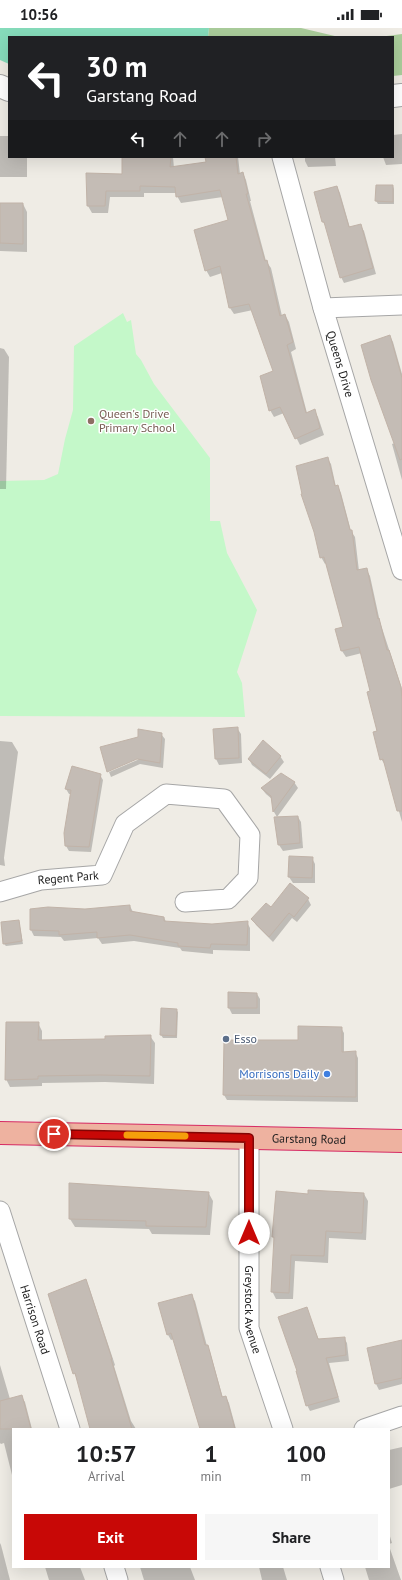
<!DOCTYPE html>
<html lang="en">
<head>
<meta charset="utf-8">
<style>
	:root { --surface:#fff; --page:#f6f6f6; --text:#202124; --muted:#757577; --accent:#c80806 }
	body { margin:0; font-family:"PT Sans",sans-serif; background:var(--page); color:var(--text); height:100vh; display:flex; flex-direction:column; font-size:15px; white-space:nowrap }
	* { box-sizing:border-box; margin:0 }
	p { font-size:13px; color:var(--muted) }
	.icon { flex:none; width:22px; height:22px; fill:none; stroke:currentColor; stroke-width:2; stroke-linecap:round; stroke-linejoin:round }
	.map { position:relative; flex:1; overflow:hidden }
	.details { position:absolute; left:12px; top:1400px; width:378px; height:140px; display:flex; flex-direction:column; background:var(--surface); border-radius:0px; box-shadow:0 4px 16px #0002 }
	.details>* { flex:none }
	.guide { position:absolute; left:8px; top:8px; width:386px; height:122px; border-radius:0px; box-shadow:0 4px 16px #0002; background:#202124; color:#fff; overflow:hidden }
	.pin { position:absolute; display:grid; place-items:center; width:34px; height:34px; color:#fff; margin:-17px; border:2px solid #fff; border-radius:50%; box-shadow:0 1px 4px #0007 }
	.me { position:absolute; width:44px; margin:-22px; rotate:0deg; stroke-linejoin:round; filter:drop-shadow(0 0 3px #0008) }
	.turn { display:flex; align-items:center; gap:14px; height:84px; padding:0 12px; font-size:18px }
	.turn .icon { width:52px; height:52px; stroke-width:2.5 }
	.turn b { display:block; font-size:28px; line-height:34px }
	.lanes { display:flex; align-items:center; height:38px; padding:0 12px; background:#0003; justify-content:center; gap:20px; direction:ltr }
	.lanes .off { opacity:.35 }
	.eta { display:flex; justify-content:space-evenly; align-items:center; height:68px; text-align:center }
	.eta b { font-size:24px; font-weight:600; line-height:28px }
	.button { display:flex; gap:8px; margin-top:auto; padding:8px 12px }
	.button a { flex:1; height:46px; border-radius:0px; background:var(--accent); color:#fff; font-size:16px; font-weight:600; line-height:46px; text-align:center }
	.button a+a { background:var(--page); color:var(--text) }
	.status { display:flex; justify-content:space-between; align-items:center; height:28px; padding:0 20px; background:var(--surface); direction:ltr }
	.status svg { height:11px; fill:currentColor }
	.map>svg:first-child { display:block }
</style>
</head>
<body>
<div class="status"><b>10:56</b><svg viewBox="0 0 49 12"><path d="M0 12V9h3v3zM5 12V6h3v6zM10 12V3h3v9zM15 12V0h3v12zM26 1h20v11H26zM47 4h2v5h-2z"/></svg></div>
<div class="map">
<svg width="402" height="1552" viewBox="0 0 402 1552">
	<rect width="100%" height="100%" fill="#efece5"/>
	<g fill="#aacd9b">
		<polygon points="209,0 301,0 339,9 208,9"/>
		<polygon points="402,6 402,47 393,48 393,9 379,9"/>
	</g>
	<polygon fill="#c4f8c9" points="123,285 127,294 131,292 136,326 141,332 154,356 210,430 210,493 220,493 227,525 257,582 237,644 242,655 245,689 0,688 0,453 44,452 58,446 65,411 73,382 74,318"/>
	<polygon fill="#86dcbb" points="0,0 209,0 208,9 9,9 9,36 0,32"/>
	<g fill="#0003">
		<polygon points="402,106 402,136 386,137 383,129 393,129 393,107"/>
		<polygon points="0,108 9,108 9,129 27,129 27,149 0,149"/>
		<polygon points="133,129 173,129 174,140 208,134 206,129 238,129 240,146 243,145 246,152 251,173 250,173 266,233 271,240 282,288 285,287 289,294 296,321 291,324 307,385 314,383 318,389 324,407 300,417 284,385 274,389 270,382 275,343 253,282 234,286 230,280 222,245 210,249 206,242 229,192 223,169 181,175 177,168 177,165 144,165 144,169 110,169 108,185 92,185 88,178 123,147"/>
		<polygon points="305,129 335,129 336,138 308,139 305,133"/>
		<polygon points="393,158 394,161 394,176 378,176 376,173"/>
		<polygon points="337,159 340,165 350,200 360,197 364,203 376,246 344,255 341,249 327,200 323,194"/>
		<polygon points="0,176 23,176 27,184 27,224 0,223"/>
		<polygon points="390,308 393,314 402,346 402,452 392,416 395,415"/>
		<polygon points="0,320 4,321 9,329 6,461 0,461"/>
		<polygon points="327,430 331,436 336,459 338,459 341,465 351,503 355,509 359,543 366,541 370,548 380,594 402,661 402,794 386,738 381,731 371,664 362,625 346,629 342,623 344,600 326,535 325,536 321,529"/>
		<polygon points="237,700 241,706 242,735 219,737 216,731 214,702"/>
		<polygon points="161,706 165,711 163,740 140,736 111,749 109,744 142,730 141,728"/>
		<polygon points="0,713 12,714 18,724 4,830 5,838 0,837"/>
		<polygon points="280,728 284,734 270,751 252,737 249,731"/>
		<polygon points="100,747 103,752 91,824 69,823 66,818 71,766 69,766 66,761"/>
		<polygon points="294,754 298,760 277,789 274,784 272,771 266,766 262,761"/>
		<polygon points="298,789 301,794 303,820 283,823 279,817 275,790"/>
		<polygon points="312,830 315,836 315,855 293,855 289,849"/>
		<polygon points="308,871 311,877 297,894 292,890 273,914 256,897 252,891"/>
		<polygon points="130,878 133,884 164,889 166,894 212,897 247,894 250,900 250,923 213,922 213,926 182,923 180,920 134,913 102,916 98,910 64,913 61,909 34,908 31,902 31,882 85,882"/>
		<polygon points="19,893 23,916 6,918 4,916"/>
		<polygon points="257,966 260,971 260,986 232,986 229,980"/>
		<polygon points="162,981 176,982 178,984 177,1010 163,1010 161,1007"/>
		<polygon points="38,995 42,1003 42,1013 106,1012 150,1008 155,1015 154,1056 105,1054 42,1055 42,1058 10,1059 6,1051"/>
		<polygon points="341,1000 344,1005 344,1025 355,1024 358,1030 358,1074 227,1072 224,1067 225,1013 299,1013"/>
		<polygon points="70,1156 208,1164 213,1173 210,1207 152,1206 149,1201 75,1199 70,1191"/>
		<polygon points="364,1166 368,1173 366,1212 329,1210 328,1235 295,1233 293,1271 276,1271 272,1263 275,1213 273,1209 309,1167"/>
		<polygon points="86,1253 89,1259 115,1337 114,1338 131,1393 136,1401 93,1401 78,1352 74,1345"/>
		<polygon points="191,1267 195,1273 207,1318 210,1324 223,1370 226,1369 229,1375 236,1401 201,1401 174,1311 171,1312 168,1307"/>
		<polygon points="306,1280 319,1312 344,1310 347,1315 349,1333 329,1335 340,1374 310,1383 307,1377 298,1344"/>
		<polygon points="402,1313 402,1356 379,1362 376,1356 368,1321"/>
		<polygon points="0,1337 10,1371 21,1368 25,1374 32,1401 13,1401 13,1451 4,1415 1,1416 0,1415"/>
		<polygon points="402,1419 402,1457 389,1461 389,1422"/>
		<polygon points="389,1505 392,1515 389,1516"/>
		<polygon points="0,1515 1,1517 10,1552 0,1552"/>
		<polygon points="389,1518 401,1552 369,1552 365,1539 389,1539"/>
		<polygon points="45,1539 80,1539 85,1552 49,1552"/>
		<polygon points="140,1539 190,1539 195,1552 144,1552"/>
		<polygon points="259,1539 283,1539 287,1552 262,1552"/>
	</g>
	<g fill="#c4bcb5" stroke="#c1b3a8">
		<polygon points="122,129 171,129 170,139 206,134 205,129 236,129 238,146 243,144 248,166 246,166 265,233 267,232 280,288 285,286 293,314 287,317 306,385 315,381 320,400 295,411 280,379 269,383 260,348 273,343 249,276 229,280 220,238 205,243 194,202 228,192 220,162 176,169 175,159 140,158 140,163 106,163 105,178 87,178 86,145 122,146"/>
		<polygon points="376,157 393,157 393,174 375,173"/>
		<polygon points="337,158 349,199 361,196 373,240 340,250 324,194 322,194 314,164"/>
		<polygon points="0,175 23,175 23,216 0,215"/>
		<polygon points="390,307 402,350 402,431 400,432 371,352 361,317"/>
		<polygon points="328,429 335,458 338,457 350,502 352,502 357,542 367,540 378,591 379,590 387,622 389,622 401,659 402,671 402,783 397,783 383,731 380,732 373,704 377,703 367,664 370,663 359,619 341,623 335,601 343,599 324,529 320,530 314,504 301,466 302,466 296,438"/>
		<polygon points="238,699 239,730 215,731 213,701"/>
		<polygon points="138,701 162,705 160,735 137,731 107,744 100,719 138,709"/>
		<polygon points="263,712 281,728 266,746 248,731"/>
		<polygon points="72,738 101,746 89,819 65,818 64,805 71,762 65,761"/>
		<polygon points="281,745 295,754 273,784 271,768 261,760"/>
		<polygon points="298,788 300,815 278,817 274,789"/>
		<polygon points="289,828 313,829 312,850 288,849"/>
		<polygon points="290,855 309,870 294,889 289,885 269,909 251,891 266,875 271,879"/>
		<polygon points="130,877 130,883 164,889 164,893 212,896 248,893 247,917 211,916 210,920 178,918 178,915 130,907 97,910 97,904 59,907 59,903 30,902 30,881 48,879 85,881"/>
		<polygon points="19,892 22,913 3,916 1,894"/>
		<polygon points="228,964 257,965 257,980 228,980"/>
		<polygon points="161,980 177,981 176,1008 160,1007"/>
		<polygon points="6,994 39,994 38,1012 105,1011 105,1008 151,1007 150,1048 100,1047 38,1048 38,1051 5,1052"/>
		<polygon points="298,998 342,999 342,1024 356,1023 356,1069 223,1067 224,1012 298,1012"/>
		<polygon points="69,1155 209,1164 206,1199 146,1198 146,1193 69,1191"/>
		<polygon points="308,1162 364,1165 362,1205 326,1203 324,1228 291,1227 289,1265 271,1264 274,1209 272,1209 276,1163 308,1166"/>
		<polygon points="86,1251 112,1331 111,1331 132,1401 90,1401 75,1345 73,1346 48,1266"/>
		<polygon points="192,1266 205,1317 208,1317 222,1369 226,1368 235,1401 200,1401 171,1305 167,1307 158,1275"/>
		<polygon points="307,1279 318,1311 345,1309 346,1327 326,1330 338,1369 306,1378 296,1343 297,1343 278,1289"/>
		<polygon points="402,1312 402,1350 375,1356 367,1320"/>
		<polygon points="22,1367 31,1401 0,1401 0,1373"/>
	</g>
	<g fill="none" stroke-linecap="round" stroke-linejoin="round">
		<defs>
			<g id="minor">
				<path id="s1" d="M282 129 323 280 402 542"/>
				<polyline points="323,280 402,277"/>
				<path id="s2" d="M0 864 41 852 102 847 125 796 166 766 224 771 250 807 248 850 228 871 185 874"/>
				<path id="s3" d="M249 1110V1300L283 1401"/>
				<path id="s4" d="M0 1183 70 1401"/>
				<polyline points="364,1401 402,1388"/>
				<polyline points="114,1539 118,1552"/>
				<polyline points="330,1539 334,1552"/>
			</g>
			<g id="tertiary">
				<polyline points="0,58 9,62"/>
				<polyline points="393,68 402,67"/>
			</g>
			<g id="trunk">
				<path id="s5" d="M0 1105 402 1113"/>
			</g>
		</defs>
		<use href="#minor" stroke="#a6a6a6" stroke-width="21"/>
		<use href="#tertiary" stroke="#a6a6a6" stroke-width="24"/>
		<use href="#trunk" stroke="#d62a63" stroke-width="24"/>
		<use href="#minor" stroke="#fff" stroke-width="19"/>
		<use href="#tertiary" stroke="#fff" stroke-width="22"/>
		<use href="#trunk" stroke="#eeb2a0" stroke-width="22"/>
	</g>
	<g fill="none" stroke-linecap="round" stroke-linejoin="round">
		<defs>
			<polyline id="route" points="54,1106 249,1110 249,1205"/>
		</defs>
		<use href="#route" stroke="#820504" stroke-width="10"/>
		<use href="#route" stroke="#c80806" stroke-width="7"/>
		<polyline stroke="#f59e0b" stroke-width="7" points="127,1107 185,1108"/>
	</g>
	<circle fill="#8d6e63" stroke="#fff" stroke-width="1.5" cx="91" cy="393" r="4"/>
	<circle fill="#5c6f8a" stroke="#fff" stroke-width="1.5" cx="226" cy="1011" r="4"/>
	<circle fill="#3f7fe0" stroke="#fff" stroke-width="1.5" cx="327" cy="1046" r="4"/>
	<g text-anchor="middle" stroke-width="3" stroke-linejoin="round" paint-order="stroke">
		<g font-size="12" fill="#1f1f1f" stroke="#fff">
			<text dy="4" stroke="none"><textPath href="#s1" startOffset="215">Queens Drive</textPath></text>
			<text dy="4" stroke="none"><textPath href="#s2" startOffset="70">Regent Park</textPath></text>
			<text dy="4" stroke="none"><textPath href="#s5" startOffset="309">Garstang Road</textPath></text>
			<text dy="4" stroke="none"><textPath href="#s3" startOffset="172">Greystock Avenue</textPath></text>
			<text dy="4" stroke="none"><textPath href="#s4" startOffset="114">Harrison Road</textPath></text>
		</g>
		<g font-size="12" fill="#785e54" stroke="#fff" text-anchor="start">
			<text x="99" y="390">Queen's Drive<tspan x="99" dy="14">Primary School</tspan></text>
		</g>
		<g font-size="12" fill="#4e5e75" stroke="#fff" text-anchor="start">
			<text x="234" y="1015">Esso</text>
		</g>
		<g font-size="12" fill="#366cbe" stroke="#fff" text-anchor="end">
			<text x="319" y="1050">Morrisons Daily</text>
		</g>
	</g>
</svg>
<div class="pin" style="left:54px;top:1106px;background:#d93025"><svg class="icon" aria-label="arrive" viewBox="0 0 24 24"><path d="M6 21V4h12l-3 4 3 4H6"/></svg></div>
<svg class="me" style="left:249px;top:1205px" viewBox="-20 -20 40 40"><circle r="19" fill="#fff"/><path d="M0-13L10 11 0 6-10 11z" fill="#c80806"/></svg>
<div class="guide">
<div class="turn"><svg class="icon" aria-label="left" viewBox="0 0 24 24"><path d="M17 20v-9H6M10 6l-5 5 5 5"/></svg><div><b>30 m</b>Garstang Road</div></div>
<div class="lanes"><svg class="icon" aria-label="left" viewBox="0 0 24 24"><path d="M17 20v-9H6M10 6l-5 5 5 5"/></svg><svg class="icon off" aria-label="ahead" viewBox="0 0 24 24"><path d="M12 20V5M6 11l6-6 6 6"/></svg><svg class="icon off" aria-label="ahead" viewBox="0 0 24 24"><path d="M12 20V5M6 11l6-6 6 6"/></svg><svg class="icon off" aria-label="right" viewBox="0 0 24 24"><path d="M7 20v-9h11M14 6l5 5-5 5"/></svg></div>
</div>
<section class="details">
<div class="eta">
<div><b>10:57</b><p>Arrival</p></div>
<div><b>1</b><p>min</p></div>
<div><b>100</b><p>m</p></div>
</div>
<div class="button"><a>Exit</a><a>Share</a></div>
</section>
</div>
</body>
</html>
